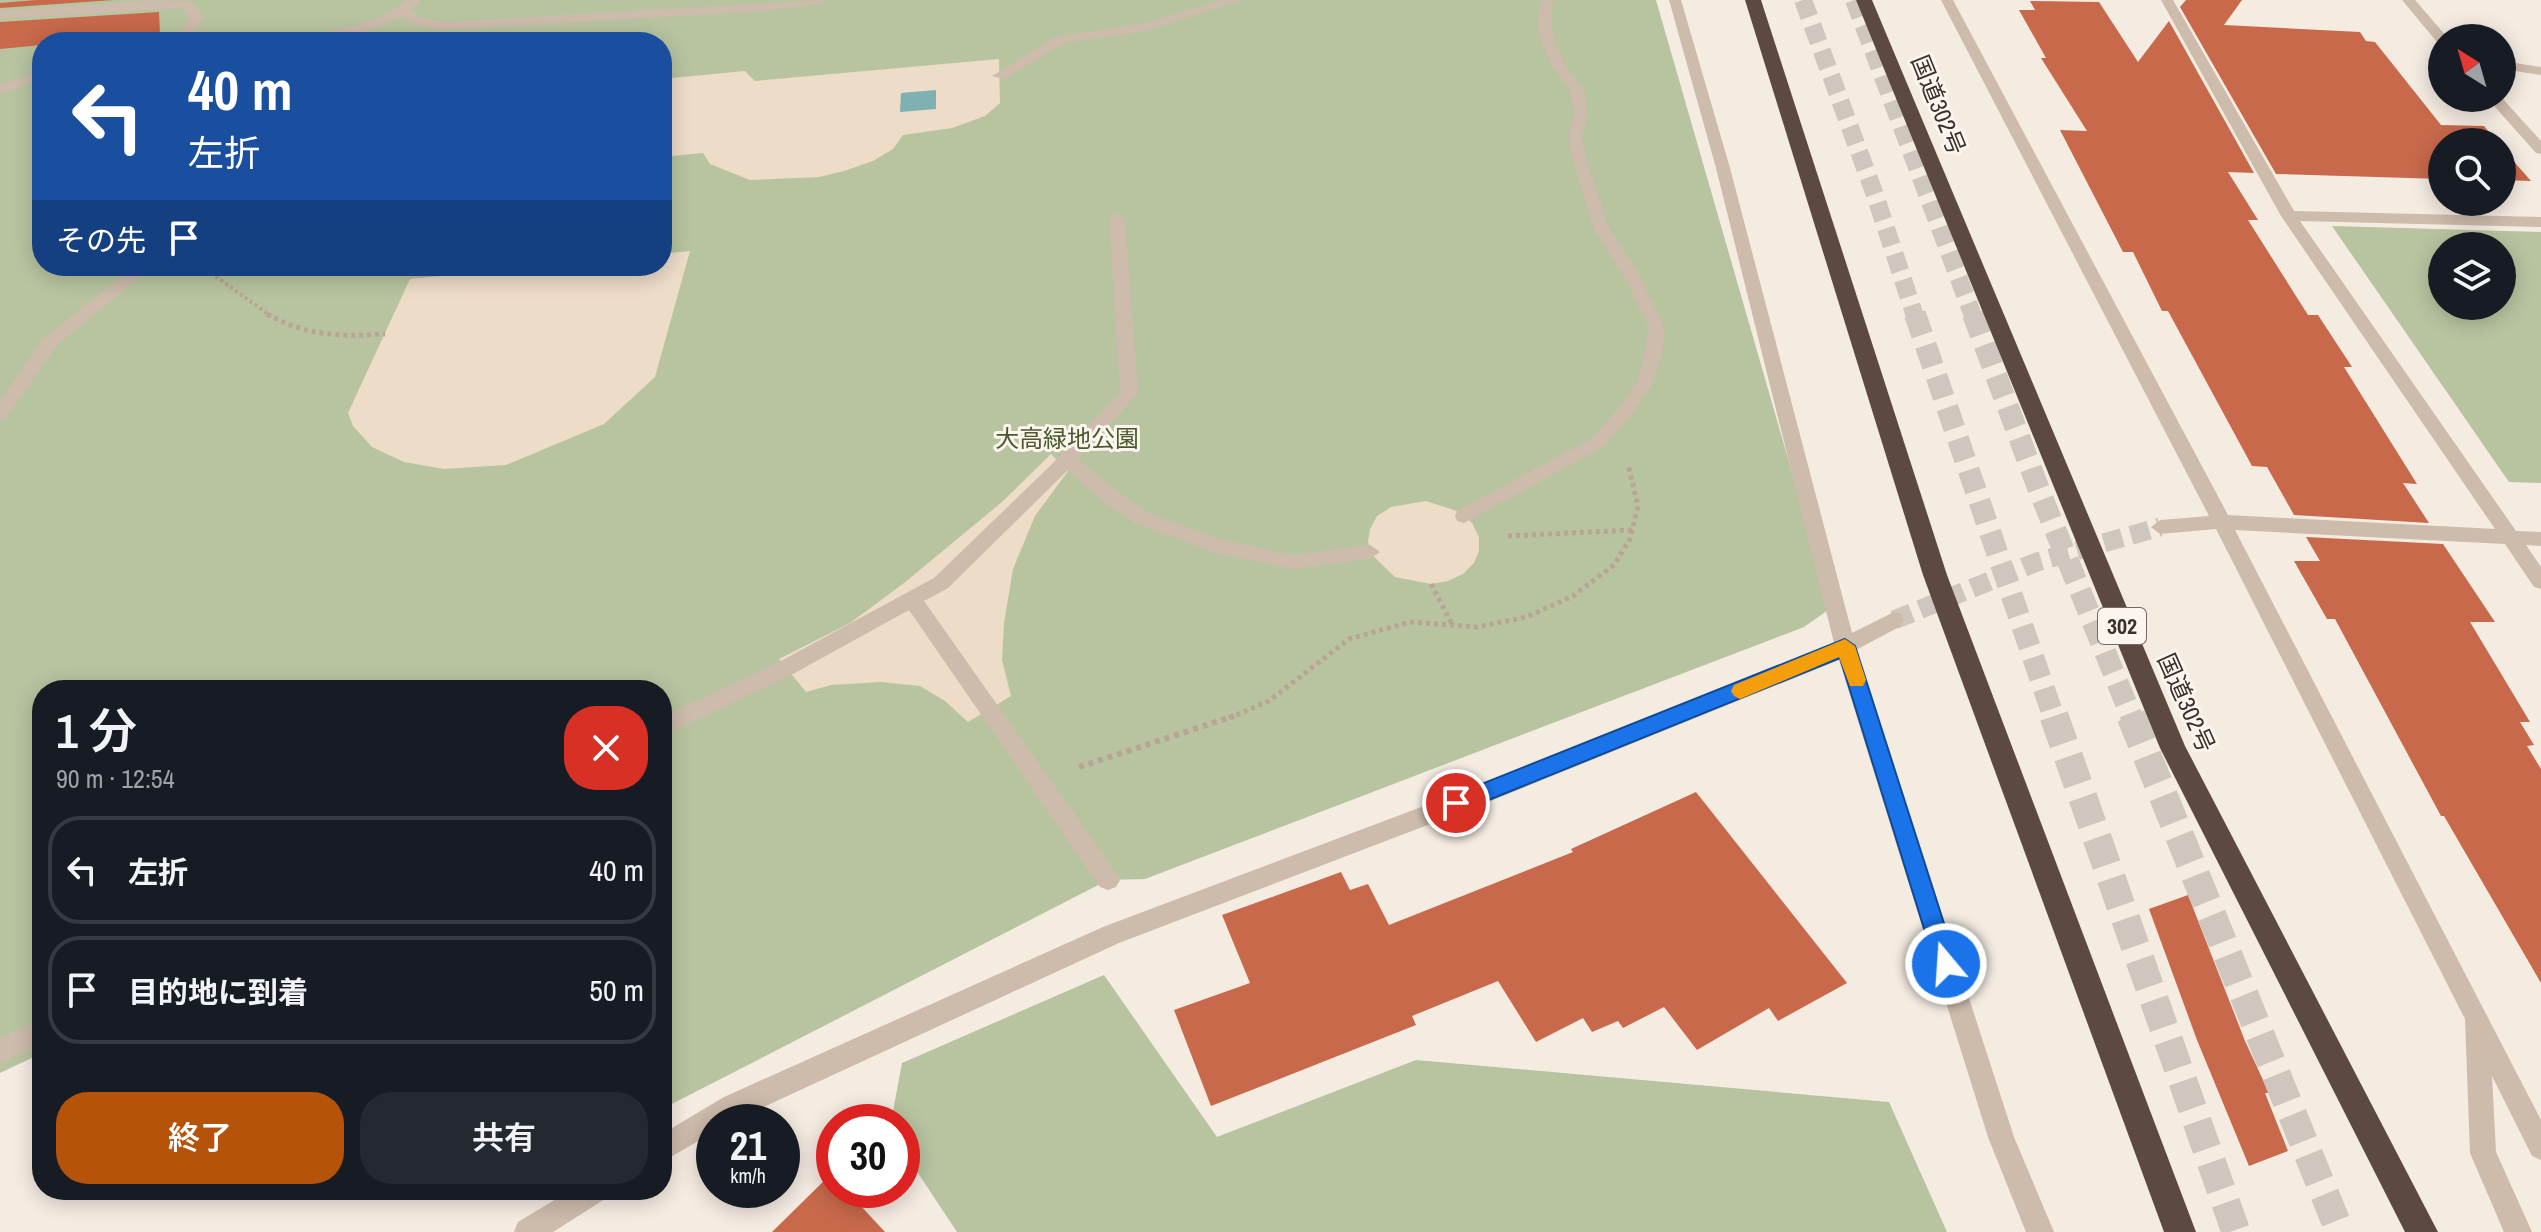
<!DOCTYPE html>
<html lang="ja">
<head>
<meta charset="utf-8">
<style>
	:root { --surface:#171b24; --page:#242831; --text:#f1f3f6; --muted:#9ea1a6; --line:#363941; --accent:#b45309 }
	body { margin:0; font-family:"Archivo Narrow","Noto Sans JP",sans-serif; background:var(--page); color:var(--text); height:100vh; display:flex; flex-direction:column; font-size:30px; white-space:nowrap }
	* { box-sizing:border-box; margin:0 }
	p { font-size:26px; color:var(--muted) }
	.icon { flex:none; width:44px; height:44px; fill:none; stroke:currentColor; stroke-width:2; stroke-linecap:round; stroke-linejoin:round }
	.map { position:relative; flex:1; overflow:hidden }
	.panel { position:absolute; left:32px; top:680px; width:640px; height:520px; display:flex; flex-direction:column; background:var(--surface); border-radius:32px; box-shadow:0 4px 20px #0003 }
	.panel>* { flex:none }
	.hud { position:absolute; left:32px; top:32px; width:640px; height:244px; border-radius:32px; box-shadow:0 4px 20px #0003; background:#1a4fa0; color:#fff; overflow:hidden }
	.needle { width:52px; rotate:323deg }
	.fabs { position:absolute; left:2428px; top:24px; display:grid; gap:16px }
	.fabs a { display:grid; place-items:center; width:88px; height:88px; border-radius:50%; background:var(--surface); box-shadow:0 4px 20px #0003; font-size:40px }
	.speed { position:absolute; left:696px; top:1104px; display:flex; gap:16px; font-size:40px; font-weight:700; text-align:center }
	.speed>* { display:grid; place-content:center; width:104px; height:104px; border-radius:50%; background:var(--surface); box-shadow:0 4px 20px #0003; line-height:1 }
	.speed small { font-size:20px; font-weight:400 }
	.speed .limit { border:12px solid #d22; background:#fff; color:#111 }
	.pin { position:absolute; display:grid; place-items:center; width:68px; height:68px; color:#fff; margin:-34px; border:4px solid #fff; border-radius:50%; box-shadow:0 2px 8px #0007 }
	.me { position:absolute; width:88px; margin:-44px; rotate:342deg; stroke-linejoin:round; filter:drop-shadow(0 0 6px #0008) }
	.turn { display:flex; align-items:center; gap:28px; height:168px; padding:0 24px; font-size:36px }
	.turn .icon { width:104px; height:104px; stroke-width:2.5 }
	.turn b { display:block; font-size:56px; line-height:68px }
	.then { display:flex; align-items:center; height:76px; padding:0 24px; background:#0003; gap:16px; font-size:30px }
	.round { display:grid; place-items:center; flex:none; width:84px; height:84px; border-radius:32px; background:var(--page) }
	.headline { display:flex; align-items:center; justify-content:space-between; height:136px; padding:0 24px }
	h1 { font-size:48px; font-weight:600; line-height:60px }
	.action { display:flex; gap:16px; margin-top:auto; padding:16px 24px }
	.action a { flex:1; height:92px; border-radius:32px; background:var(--accent); color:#fff; font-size:32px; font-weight:600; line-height:92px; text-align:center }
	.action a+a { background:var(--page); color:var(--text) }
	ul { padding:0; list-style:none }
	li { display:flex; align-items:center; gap:24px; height:108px; margin:0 16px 12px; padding:0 8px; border:4px solid var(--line); border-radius:32px }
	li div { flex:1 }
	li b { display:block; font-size:30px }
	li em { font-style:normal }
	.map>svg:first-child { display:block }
</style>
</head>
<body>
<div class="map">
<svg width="2541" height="1232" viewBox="0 0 2541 1232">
	<rect width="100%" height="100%" fill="#f4ebe1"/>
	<g fill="#b8c4a0" fill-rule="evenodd">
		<path d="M0 0H1656L1831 608 1804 627 1145 879 1108 880 662 1109V690H42V1053L0 1073ZM42 42H662V266H42Z"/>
		<path d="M2332 226 2541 232V483L2509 482ZM2442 246H2502V306H2442Z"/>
		<polygon points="1104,975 1217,1137 1416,1060 1889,1102 1947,1232 957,1232 902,1149 902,1122 891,1122 902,1063"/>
	</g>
	<g fill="#ecdcc8">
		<polygon points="999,59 1000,103 985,116 952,128 903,135 893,149 873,161 844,171 819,177 750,180 710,164 703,153 662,157 662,79 745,71 755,81"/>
		<polygon points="690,251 655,377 604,424 506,465 444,469 404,462 372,447 353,426 348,413 410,279 512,269 513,266 662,266 662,254"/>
		<polygon points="1051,454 1068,471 1035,516 1013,569 1004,623 1002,660 1011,696 968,722 945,701 920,686 881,682 831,685 806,692 779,659 850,623 904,583 1002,502"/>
		<polygon points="1426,501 1460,512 1472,523 1479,537 1479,551 1474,563 1463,574 1448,581 1431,584 1395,577 1372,555 1368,542 1370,529 1377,516 1391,507"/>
	</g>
	<polygon fill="#7fb0b2" points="936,90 936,109 900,112 901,93"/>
	<g fill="#c8694b">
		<polygon points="36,0 114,0 0,8 0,3"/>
		<polygon points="2186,0 2242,0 2224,25 2360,32 2366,41 2375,42 2441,125 2484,126 2497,142 2442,142 2442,179 2276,174 2180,7"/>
		<polygon points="2030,1 2099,2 2138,62 2169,21 2254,173 2228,172 2258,220 2248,220 2308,315 2318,315 2352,367 2344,367 2417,484 2403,483 2429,523 2294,515 2267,467 2252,466 2168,311 2162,311 2133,252 2123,252 2060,130 2087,131 2041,58 2046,58 2019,10 2035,10"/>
		<polygon points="159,12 160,33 42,42 42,45 0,49 0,22"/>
		<polygon points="2502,148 2531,181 2502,180"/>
		<polygon points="2306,537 2443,544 2495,622 2470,622 2530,722 2520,722 2534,745 2527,746 2541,769 2541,983 2444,816 2441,816 2335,619 2327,619 2294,561 2320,561"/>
		<polygon points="1696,792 1847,983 1778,1021 1769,1008 1697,1050 1664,1007 1623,1028 1618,1021 1592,1032 1583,1018 1536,1042 1498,981 1412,1016 1416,1025 1211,1106 1174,1010 1250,983 1222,915 1341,872 1350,890 1368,884 1389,925 1573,852 1571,849"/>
		<polygon points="2188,895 2245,1041 2269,1093 2265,1093 2288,1151 2249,1166 2197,1040 2149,909"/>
		<polygon points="831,1174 834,1190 846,1190 885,1232 772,1232"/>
	</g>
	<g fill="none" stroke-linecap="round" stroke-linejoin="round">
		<polyline stroke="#cfc6bd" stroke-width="19" stroke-dasharray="19 9" stroke-linecap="butt" points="1894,620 2037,562 2160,527"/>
		<g stroke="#cfc6bd" stroke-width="18" stroke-dasharray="18 9" stroke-linecap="butt">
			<polyline points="1803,0 1875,195 1915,316"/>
			<polyline points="1854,0 1973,316"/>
		</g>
		<g stroke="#cfc6bd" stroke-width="22" stroke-dasharray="22 11" stroke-linecap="butt">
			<polyline points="1915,314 2054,718"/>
			<polyline points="1973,314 2039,490 2132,718"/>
		</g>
		<g stroke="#cfc6bd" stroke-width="29" stroke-dasharray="29 14" stroke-linecap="butt">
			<polyline points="2054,716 2236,1232"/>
			<polyline points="2131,716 2340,1232"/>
		</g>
		<polyline stroke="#b9a596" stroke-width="4" stroke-dasharray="3 3" stroke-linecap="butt" points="201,266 271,316"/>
		<g stroke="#b9a596" stroke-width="5" stroke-dasharray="4 4" stroke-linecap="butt">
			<path d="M267 314C306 336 341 337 385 334"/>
			<polyline points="1508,536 1632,530"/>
			<polyline points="1431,584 1452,624"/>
			<polyline points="1229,718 1269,701 1349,639 1410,622 1477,627 1526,617 1573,596 1614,565 1630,539 1638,506 1628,464"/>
		</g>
		<polyline stroke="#b9a596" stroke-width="6" stroke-dasharray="5 5" stroke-linecap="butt" points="1079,767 1234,716"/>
		<g fill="#cdbbac" fill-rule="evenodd">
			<polygon points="157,0 193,2 204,17 187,42 173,42 190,17 184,8 0,19 0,11"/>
			<path d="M407 0H421L410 10 422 18 445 22 825 0 819 4 762 11 445 30 413 24 402 16C356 41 305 42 253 42L260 38C310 34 367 33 407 0Z"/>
			<polygon points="42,70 42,79 0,94 0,85"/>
		</g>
		<g fill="#cdbbac" fill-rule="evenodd">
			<polygon points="1221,0 1241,0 1147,31 1064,43 1004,79 992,76 1055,37 1145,23"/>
			<polygon points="1541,0 1553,0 1551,24 1556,44 1566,67 1584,89 1588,115 1582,136 1586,157 1609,228 1637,271 1665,328 1662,355 1651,386 1631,416 1603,447 1464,523 1457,521 1455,516 1457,511 1591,439 1619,408 1637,381 1644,355 1649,328 1621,271 1593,228 1572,157 1568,136 1574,115 1570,90 1553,68 1542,44 1537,24"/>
			<polygon points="1669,0 1681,0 1730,168 1852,633 1894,612 1901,614 1904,620 1901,626 1856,650 2014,1137 2054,1232 2026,1232 1988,1137 1839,660 1493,800 1119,943 731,1122 714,1122 714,1132 662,1162 662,1134 724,1097 1103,927 1477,786 1834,643 1716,168"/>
			<polygon points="1941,0 1953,0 2228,515 2495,529 2281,216 2161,0 2173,0 2294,211 2541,217 2541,227 2300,221 2516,531 2541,532 2541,546 2526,545 2541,567 2541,589 2534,587 2505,544 2235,530 2541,1120 2541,1160 2532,1156 2492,1076 2496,1152 2532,1232 2504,1232 2470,1153 2465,1019 2216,529 2160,534 2151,527 2160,520 2209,516"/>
			<polygon points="2402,0 2415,0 2448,38 2442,38 2442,43 2437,42"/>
			<polygon points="2502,61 2541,67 2541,75 2502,69"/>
			<polygon points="2487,98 2502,98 2541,141 2541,154 2536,153"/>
			<polygon points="1117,213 1125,218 1138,393 1078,459 1119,493 1149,513 1219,539 1292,555 1370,545 1380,552 1370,559 1292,569 1216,553 1135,523 1105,503 1068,470 948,588 924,601 1116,873 1120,880 1116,887 1108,890 1100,887 909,610 793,674 662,736 662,717 779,662 934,578 1049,467 1120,392 1109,218"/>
			<polygon points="135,266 153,266 56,346 6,418 0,420 0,401 44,338"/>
			<polygon points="42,1019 42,1044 0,1063 0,1038"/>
			<polygon points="571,1190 609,1190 605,1199 553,1232 514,1232 518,1222"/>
		</g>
		<g fill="#5c4a42" fill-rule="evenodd">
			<polygon points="1745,0 1761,0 1947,575 2196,1232 2164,1232 1923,575"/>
			<polygon points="1856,0 1872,0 2185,746 2438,1232 2405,1232 2160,748"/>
		</g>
	</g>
	<polygon fill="#1a73e8" stroke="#114b97" stroke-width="2" points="1845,639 1855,646 1957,964 1954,971 1946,974 1938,971 1935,964 1840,658 1464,810 1456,812 1449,810 1446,803 1449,797"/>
	<polygon fill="#f59e0b" points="1845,639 1855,646 1866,680 1863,686 1850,686 1839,657 1740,699 1734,696 1731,691 1734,685"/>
	<g text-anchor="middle" stroke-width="6" stroke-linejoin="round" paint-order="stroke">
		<rect fill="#fbf5ee" stroke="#756b66" stroke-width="2" x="2098" y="608" width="48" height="36" rx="6"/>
		<g font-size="22" font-weight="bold" fill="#3b302b">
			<text x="2122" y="634">302</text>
		</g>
		<g font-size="24" fill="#3b302b" stroke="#fbf5ee">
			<text transform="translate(1938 105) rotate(68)" y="8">国道302号</text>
			<text transform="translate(2186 703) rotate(66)" y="8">国道302号</text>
		</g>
		<g font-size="24" fill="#4a5a2e" stroke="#fbf5ee">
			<text x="1067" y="447">大高緑地公園</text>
		</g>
	</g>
</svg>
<div class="fabs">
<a><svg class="needle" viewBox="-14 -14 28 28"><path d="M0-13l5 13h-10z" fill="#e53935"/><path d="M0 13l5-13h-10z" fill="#9ea1a6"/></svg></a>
<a><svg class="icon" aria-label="search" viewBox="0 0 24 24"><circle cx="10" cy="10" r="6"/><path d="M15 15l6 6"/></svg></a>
<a><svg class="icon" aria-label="layers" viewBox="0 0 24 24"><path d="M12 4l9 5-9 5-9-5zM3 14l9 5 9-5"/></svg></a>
</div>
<div class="speed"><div>21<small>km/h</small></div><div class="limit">30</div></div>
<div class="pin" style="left:1456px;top:803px;background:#d93025"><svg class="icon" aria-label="arrive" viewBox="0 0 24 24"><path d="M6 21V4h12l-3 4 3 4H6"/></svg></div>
<svg class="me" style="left:1946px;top:964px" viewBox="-20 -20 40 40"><circle r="17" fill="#1a73e8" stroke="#fff" stroke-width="3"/><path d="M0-11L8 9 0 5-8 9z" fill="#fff"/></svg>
<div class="hud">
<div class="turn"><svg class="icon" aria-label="left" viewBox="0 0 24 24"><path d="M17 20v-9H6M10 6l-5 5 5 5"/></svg><div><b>40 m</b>左折</div></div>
<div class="then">その先<svg class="icon" aria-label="arrive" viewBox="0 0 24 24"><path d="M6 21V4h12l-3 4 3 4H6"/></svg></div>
</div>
<section class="panel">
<div class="headline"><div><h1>1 分</h1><p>90 m · 12:54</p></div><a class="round" style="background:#d93025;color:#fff"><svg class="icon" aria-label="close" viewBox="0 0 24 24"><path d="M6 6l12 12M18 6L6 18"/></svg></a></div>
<ul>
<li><svg class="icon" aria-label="left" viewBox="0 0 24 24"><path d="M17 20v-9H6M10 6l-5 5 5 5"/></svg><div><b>左折</b></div><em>40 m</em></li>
<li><svg class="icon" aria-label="arrive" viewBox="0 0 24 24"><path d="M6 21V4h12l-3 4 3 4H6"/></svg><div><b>目的地に到着</b></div><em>50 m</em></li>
</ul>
<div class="action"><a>終了</a><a>共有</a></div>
</section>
</div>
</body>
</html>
